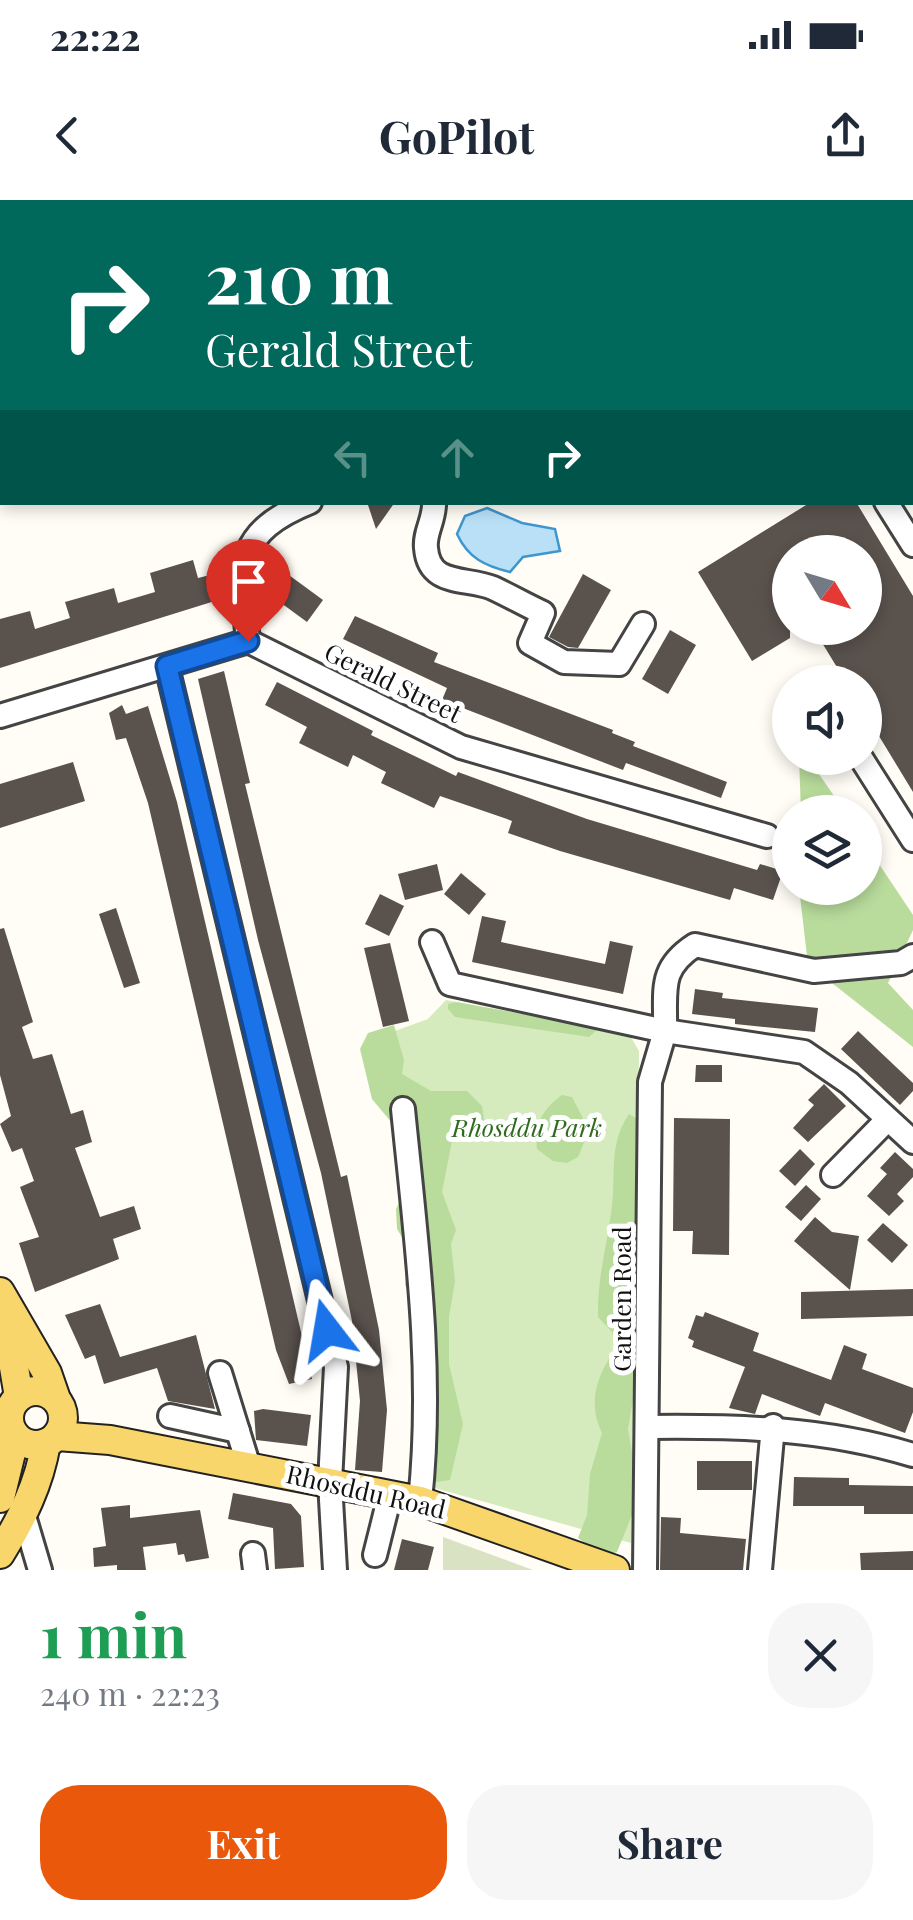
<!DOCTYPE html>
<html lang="en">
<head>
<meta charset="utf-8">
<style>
	:root { --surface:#fff; --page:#f6f6f7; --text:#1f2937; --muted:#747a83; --accent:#ea580c }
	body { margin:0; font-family:"Playfair Display",serif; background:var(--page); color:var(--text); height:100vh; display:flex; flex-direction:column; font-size:38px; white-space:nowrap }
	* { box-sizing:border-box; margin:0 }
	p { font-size:32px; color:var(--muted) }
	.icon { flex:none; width:55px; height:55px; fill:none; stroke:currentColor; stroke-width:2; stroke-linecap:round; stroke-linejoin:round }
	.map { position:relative; height:1370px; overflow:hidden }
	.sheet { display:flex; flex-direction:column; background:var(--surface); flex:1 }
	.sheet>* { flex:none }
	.guide { position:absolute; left:0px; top:0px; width:915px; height:305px; box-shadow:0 5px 15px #0003; background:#00695c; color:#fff; overflow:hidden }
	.needle { width:65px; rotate:128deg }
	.controls { position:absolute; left:772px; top:335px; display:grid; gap:20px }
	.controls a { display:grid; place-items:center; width:110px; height:110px; border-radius:50%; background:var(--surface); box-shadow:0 5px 15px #0003; font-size:50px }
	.pin { position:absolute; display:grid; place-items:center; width:85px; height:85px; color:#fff; margin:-102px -42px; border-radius:50% 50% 50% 0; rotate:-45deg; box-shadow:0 0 10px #0007 }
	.pin .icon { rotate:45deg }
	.me { position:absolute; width:110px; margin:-55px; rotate:346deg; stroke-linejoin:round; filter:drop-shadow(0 0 8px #0008) }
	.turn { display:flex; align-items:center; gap:35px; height:210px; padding:0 40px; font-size:45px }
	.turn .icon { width:130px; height:130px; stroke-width:2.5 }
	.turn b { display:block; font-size:70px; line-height:85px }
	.lanes { display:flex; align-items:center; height:95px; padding:0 40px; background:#0003; justify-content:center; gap:50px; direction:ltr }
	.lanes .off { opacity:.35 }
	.round { display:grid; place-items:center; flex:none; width:105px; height:105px; border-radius:40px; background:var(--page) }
	.headline { display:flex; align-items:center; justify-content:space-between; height:170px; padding:0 40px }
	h1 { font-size:60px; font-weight:700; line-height:75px; color:#1e9e55 }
	.primary-button { display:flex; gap:20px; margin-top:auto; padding:20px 40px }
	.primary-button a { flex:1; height:115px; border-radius:40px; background:var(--accent); color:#fff; font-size:40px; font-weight:700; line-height:115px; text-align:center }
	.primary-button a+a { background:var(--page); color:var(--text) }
	.status { display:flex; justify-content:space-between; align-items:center; height:70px; padding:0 50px; background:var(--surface); direction:ltr }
	.status svg { height:28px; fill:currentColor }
	header { display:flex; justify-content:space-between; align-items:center; height:130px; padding:0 40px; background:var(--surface); font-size:45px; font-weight:700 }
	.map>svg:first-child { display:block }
</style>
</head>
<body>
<div class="status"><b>22:22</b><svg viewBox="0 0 49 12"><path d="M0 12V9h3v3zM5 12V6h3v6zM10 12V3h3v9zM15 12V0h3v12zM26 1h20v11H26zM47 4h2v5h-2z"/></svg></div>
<header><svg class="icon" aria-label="back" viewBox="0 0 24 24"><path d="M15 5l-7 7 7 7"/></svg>GoPilot<svg class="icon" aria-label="share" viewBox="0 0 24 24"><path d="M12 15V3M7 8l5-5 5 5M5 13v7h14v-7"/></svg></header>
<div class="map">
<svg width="913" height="1370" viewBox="0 0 913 1370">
	<rect width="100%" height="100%" fill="#fffdf5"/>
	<polygon fill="#d5ebbd" points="446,800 629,834 639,851 631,1343 431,1287 436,1118 378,837 428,819"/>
	<g fill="#b9dc9c">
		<polygon points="799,558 808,558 845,612 801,612"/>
		<polygon points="865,643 913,715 913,730 888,783 913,810 913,847 808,764 799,688 865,688"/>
		<polygon points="456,802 599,828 589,837 455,817 448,809 448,804"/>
		<polygon points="394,825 404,860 402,874 431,891 467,891 482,906 485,925 471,935 453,936 442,992 456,1030 451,1044 455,1081 449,1117 449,1164 463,1224 450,1280 436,1282 427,1274 415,1106 405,1085 408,1047 397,1029 396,1009 406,988 397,929 372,899 360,849 368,833"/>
		<path d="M562 895 572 897 589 930 578 957 567 963 553 961 537 949C534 924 542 910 562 895Z"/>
		<path d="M629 914 644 923 639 1044 630 1072 636 1182 628 1229 636 1275 634 1310 617 1352 605 1357 578 1338 587 1315 590 1274 602 1233C587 1202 597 1175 616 1148L612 1132 598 1117C597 1080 606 1050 611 1014 617 978 607 946 629 914Z"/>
	</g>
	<polygon fill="#d9e3c4" points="443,1337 533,1370 443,1370"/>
	<path fill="#b9e0f7" stroke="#3f96cf" stroke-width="2.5" d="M487 308 522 323 555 329 560 351 523 357 510 372C485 366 468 358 457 334L465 316Z"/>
	<g fill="#5a524d">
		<polygon points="367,302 395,302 376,329"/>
		<polygon points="811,302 856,302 913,396 913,592 865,513 865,482 846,482 813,428 865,428 865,352 790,352 790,438 752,461 698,372"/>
		<polygon points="193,360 198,378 210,375 218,400 0,468 0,419 30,411 35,429 70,418 65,402 114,388 118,403 155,392 150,373"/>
		<polygon points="282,370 323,400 307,422 266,392"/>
		<polygon points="583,374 611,390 578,448 568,447 549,437"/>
		<polygon points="355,416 438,453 434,462 613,530 612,533 635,542 633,546 727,582 721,598 626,563 623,570 442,500 447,488 343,439"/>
		<polygon points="670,430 696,445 668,494 642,479"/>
		<polygon points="224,471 250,583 245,584 341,977 347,975 379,1130 387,1210 382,1272 355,1270 360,1201 352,1121 321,973 258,740 198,479"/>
		<polygon points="277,482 373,531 371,535 456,576 458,572 587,619 757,670 760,664 783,671 773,700 734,688 730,700 560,651 508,633 512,621 507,619 440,596 434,608 381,583 386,572 353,555 348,567 299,543 307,527 265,505"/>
		<polygon points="122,505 126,514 148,506 177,602 312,1179 289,1184 276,1150 148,603 126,538 116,540 109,513"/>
		<polygon points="73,562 85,601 0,628 0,584"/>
		<polygon points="437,664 443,690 405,700 398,674"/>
		<polygon points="461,673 486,694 469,715 444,694"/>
		<polygon points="380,694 404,706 389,736 365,724"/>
		<polygon points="116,708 140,783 124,788 99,714"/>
		<polygon points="482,716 506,721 501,742 605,764 610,741 633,746 623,794 472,762"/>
		<polygon points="4,728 33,822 22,827 33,859 52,854 71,914 83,910 92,942 75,948 100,1017 134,1006 141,1029 113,1039 119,1059 35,1092 19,1043 39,1037 20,987 34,981 22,948 12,952 0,924 11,916 0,875 0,729"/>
		<polygon points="390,743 409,821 383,827 364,748"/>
		<polygon points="695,789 723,793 722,798 818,808 815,832 735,824 735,819 692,814"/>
		<polygon points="858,831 913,883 913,891 900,905 841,849"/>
		<polygon points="696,865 722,865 722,882 695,882"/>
		<polygon points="824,884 846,906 808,942 793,928 814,905 808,900"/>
		<polygon points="674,918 730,919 729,1055 692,1054 693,1031 673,1031"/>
		<polygon points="800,949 815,964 795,986 779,971"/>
		<polygon points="895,952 913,969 913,977 897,994 904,1001 889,1016 867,996 887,974 880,968"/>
		<polygon points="806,985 821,999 801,1021 785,1007"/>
		<polygon points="815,1017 832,1032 859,1036 850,1090 794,1041"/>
		<polygon points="883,1023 908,1045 892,1063 867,1040"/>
		<polygon points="913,1089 913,1116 801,1119 801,1092"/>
		<polygon points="100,1104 120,1157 196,1135 215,1209 168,1201 157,1168 104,1184 95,1155 85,1159 65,1115"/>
		<polygon points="705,1112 759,1133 753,1151 831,1180 844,1145 867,1154 862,1169 913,1188 913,1212 905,1233 825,1203 820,1216 762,1194 755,1214 729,1208 745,1167 692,1147 694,1141 688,1138 696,1115 703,1117"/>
		<polygon points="263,1209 311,1215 307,1246 256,1240 254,1211"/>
		<rect x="697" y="1261" width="55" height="29"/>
		<polygon points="794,1277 849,1278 849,1285 913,1286 913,1314 864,1314 864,1306 793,1306"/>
		<polygon points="233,1293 291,1304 301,1316 304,1367 275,1369 273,1328 228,1319"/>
		<polygon points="130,1305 130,1318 200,1310 209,1358 186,1362 184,1354 178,1355 176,1343 143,1347 146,1370 117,1370 117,1365 94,1367 93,1348 106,1346 101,1308"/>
		<polygon points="661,1317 681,1318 680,1333 746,1339 743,1370 660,1370"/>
		<polygon points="402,1339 434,1347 428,1370 394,1370"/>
		<polygon points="913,1351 913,1370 861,1370 860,1353"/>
	</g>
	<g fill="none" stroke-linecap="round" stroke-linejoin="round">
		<defs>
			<g id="minor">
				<polyline points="160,0 164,0"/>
				<polyline points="260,0 261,2"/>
				<polyline points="421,0 422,2"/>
				<polyline points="0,191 2,198"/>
				<path d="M434 302C435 319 424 333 426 348 429 387 466 377 493 388 510 396 526 405 543 413L530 443 564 462 619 464 643 424"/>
				<polyline points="886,302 913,345"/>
				<path d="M248 441C241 369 231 334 310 302"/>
				<polyline points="167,467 336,1167 330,1282 335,1370"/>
				<polyline points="0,516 248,441 461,547 767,636"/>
				<polyline points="861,558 913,640"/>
				<path d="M432 742 450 784 665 831C666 790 658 769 695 745L814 771 901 763 913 756"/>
				<path d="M403 909C416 1040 434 1170 420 1301"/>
				<polyline points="833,975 887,920"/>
				<polyline points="220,1173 249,1267"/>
				<polyline points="0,1216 9,1226"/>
				<polyline points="170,1216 238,1231"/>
				<path d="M649 1227C740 1226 824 1228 913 1255"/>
				<polyline points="24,1316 40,1370"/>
				<polyline points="253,1354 255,1370"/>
				<polyline points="375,1355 390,1295"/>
				<polyline points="645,1370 650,882 665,831 804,852 849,883 913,942"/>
				<polyline points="760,1370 773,1226"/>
			</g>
			<g id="major">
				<polyline points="0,1092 47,1173 56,1199"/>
				<polyline points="4,1108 19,1197"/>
				<circle cx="36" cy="1218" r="27"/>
				<polyline points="57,1236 110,1240 420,1301 615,1370"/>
				<polyline points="0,1298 15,1236"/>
				<path d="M0 1354C22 1318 39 1285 46 1243"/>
			</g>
		</defs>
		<use href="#minor" stroke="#444" stroke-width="28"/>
		<use href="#major" stroke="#222" stroke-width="32"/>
		<use href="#minor" stroke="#fff" stroke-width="22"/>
		<use href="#major" stroke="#f9d66b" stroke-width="28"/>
		<defs>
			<g id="rail">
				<polyline points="767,0 769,2"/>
				<polyline points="792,0 794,2"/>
				<polyline points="912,111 913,111"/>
				<polyline points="912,188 913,188"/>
				<polyline points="912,205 913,206"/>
			</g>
		</defs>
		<use href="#rail" stroke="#c4262e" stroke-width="10"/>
		<use href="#rail" stroke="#fff" stroke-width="6" stroke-dasharray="19" stroke-linecap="butt"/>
	</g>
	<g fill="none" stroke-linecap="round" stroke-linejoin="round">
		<defs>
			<polyline id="route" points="248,441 167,466 327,1130"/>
		</defs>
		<use href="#route" stroke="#114b97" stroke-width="25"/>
		<use href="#route" stroke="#1a73e8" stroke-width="18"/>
	</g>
	<g text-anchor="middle" stroke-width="10" stroke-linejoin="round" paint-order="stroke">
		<g font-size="25" fill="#111" stroke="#fff">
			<text transform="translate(393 483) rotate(26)" y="9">Gerald Street</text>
			<text transform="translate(622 1099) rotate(-90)" y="9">Garden Road</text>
			<text transform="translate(366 1292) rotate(13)" y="9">Rhosddu Road</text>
		</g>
		<g font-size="25" font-style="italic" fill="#2f6b1f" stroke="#fff">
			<text x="527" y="937">Rhosddu Park</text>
		</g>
	</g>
</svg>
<div class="controls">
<a><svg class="needle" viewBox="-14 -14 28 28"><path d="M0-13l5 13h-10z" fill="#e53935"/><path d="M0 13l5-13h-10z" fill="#747a83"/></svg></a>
<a><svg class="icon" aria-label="sound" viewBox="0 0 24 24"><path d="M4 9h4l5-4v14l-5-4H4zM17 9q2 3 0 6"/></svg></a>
<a><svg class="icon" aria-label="layers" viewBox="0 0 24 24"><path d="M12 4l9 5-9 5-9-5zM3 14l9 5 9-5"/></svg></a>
</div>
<div class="pin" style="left:248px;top:441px;background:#d93025"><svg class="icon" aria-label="arrive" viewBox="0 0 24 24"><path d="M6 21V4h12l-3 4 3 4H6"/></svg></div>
<svg class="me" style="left:327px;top:1130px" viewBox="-20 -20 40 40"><path d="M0-17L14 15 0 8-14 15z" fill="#1a73e8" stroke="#fff" stroke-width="4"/></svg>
<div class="guide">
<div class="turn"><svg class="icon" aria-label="right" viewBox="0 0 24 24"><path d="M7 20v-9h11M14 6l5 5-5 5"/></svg><div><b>210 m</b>Gerald Street</div></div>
<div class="lanes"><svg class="icon off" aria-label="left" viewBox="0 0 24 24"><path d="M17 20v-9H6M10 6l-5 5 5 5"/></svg><svg class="icon off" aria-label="ahead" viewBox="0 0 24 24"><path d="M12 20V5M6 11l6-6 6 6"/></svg><svg class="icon" aria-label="right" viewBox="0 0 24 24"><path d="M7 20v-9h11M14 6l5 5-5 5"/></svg></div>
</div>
</div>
<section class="sheet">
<div class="headline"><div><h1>1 min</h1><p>240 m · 22:23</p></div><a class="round"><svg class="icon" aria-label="close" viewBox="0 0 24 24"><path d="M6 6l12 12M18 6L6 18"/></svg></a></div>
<div class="primary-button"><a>Exit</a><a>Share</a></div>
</section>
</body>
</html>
